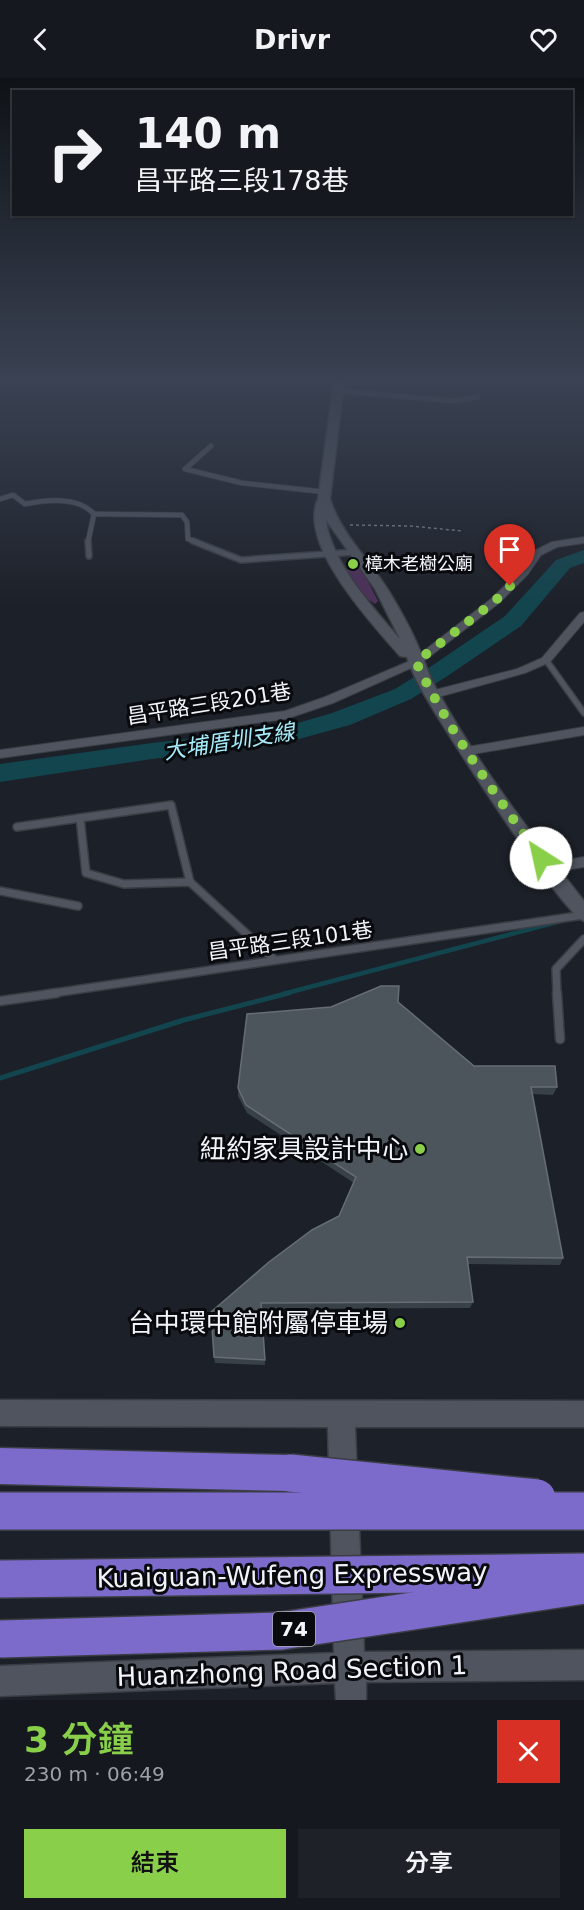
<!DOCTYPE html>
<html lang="zh-TW">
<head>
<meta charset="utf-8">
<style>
	:root { --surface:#15181e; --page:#1e2127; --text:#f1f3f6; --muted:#9da0a4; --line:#34373c; --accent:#89cf49 }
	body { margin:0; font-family:"DejaVu Sans","Noto Sans TC",sans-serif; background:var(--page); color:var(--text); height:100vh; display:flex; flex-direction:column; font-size:22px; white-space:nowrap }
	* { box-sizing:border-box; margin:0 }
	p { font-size:20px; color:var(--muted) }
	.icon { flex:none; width:33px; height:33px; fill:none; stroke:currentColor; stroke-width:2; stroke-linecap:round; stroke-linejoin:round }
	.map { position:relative; height:1622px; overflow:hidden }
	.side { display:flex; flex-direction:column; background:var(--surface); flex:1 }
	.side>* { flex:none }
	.guide { position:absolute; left:12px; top:12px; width:561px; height:126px; border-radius:0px; box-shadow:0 2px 4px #0004,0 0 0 2px var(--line); background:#15181e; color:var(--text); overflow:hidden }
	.pin { position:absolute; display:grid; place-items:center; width:51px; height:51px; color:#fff; margin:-62px -26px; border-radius:50% 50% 50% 0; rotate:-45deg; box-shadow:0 0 6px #0007 }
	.pin .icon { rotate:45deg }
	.me { position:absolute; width:66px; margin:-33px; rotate:325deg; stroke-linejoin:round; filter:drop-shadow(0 0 4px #0008) }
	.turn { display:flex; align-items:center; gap:21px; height:126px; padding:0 24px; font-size:27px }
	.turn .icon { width:78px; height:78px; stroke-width:2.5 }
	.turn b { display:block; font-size:42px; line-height:51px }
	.round { display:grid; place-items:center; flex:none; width:63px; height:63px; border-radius:0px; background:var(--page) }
	.head { display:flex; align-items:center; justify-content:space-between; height:102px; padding:0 24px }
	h1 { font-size:36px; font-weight:600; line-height:45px; color:var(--accent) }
	.action { display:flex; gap:12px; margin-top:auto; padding:12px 24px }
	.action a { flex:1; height:69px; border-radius:0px; background:var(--accent); color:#111; font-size:24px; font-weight:600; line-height:69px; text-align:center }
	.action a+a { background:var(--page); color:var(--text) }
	header { display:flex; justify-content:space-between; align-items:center; height:78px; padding:0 24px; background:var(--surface); font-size:27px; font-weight:600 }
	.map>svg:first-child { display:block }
</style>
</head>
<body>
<header><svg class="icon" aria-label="back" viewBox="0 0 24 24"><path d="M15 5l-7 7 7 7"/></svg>Drivr<svg class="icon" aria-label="heart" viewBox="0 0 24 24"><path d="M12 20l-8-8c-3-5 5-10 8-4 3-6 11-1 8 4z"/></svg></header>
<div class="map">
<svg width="584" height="1622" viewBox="0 0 584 1622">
	<rect width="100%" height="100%" fill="#1c2028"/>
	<polygon fill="#4d3159" points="361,490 378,523 375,526 362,517 344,492"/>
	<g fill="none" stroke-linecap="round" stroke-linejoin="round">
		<polyline stroke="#12454e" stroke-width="4.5" points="283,916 561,843"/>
		<polyline stroke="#12454e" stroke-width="5" points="0,1000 184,942 289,915"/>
		<polygon fill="#12454e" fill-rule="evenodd" points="584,472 584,485 570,490 521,548 446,599 411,621 350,647 277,667 152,681 0,704 0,686 152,665 277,651 332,635 395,611 430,589 505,538 556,482"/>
		<defs>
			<g id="service-far3">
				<polyline points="338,313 453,323 478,319"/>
				<polyline points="211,368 185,391 242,405 325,414"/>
				<path d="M0 421 13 417 25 426C47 422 78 418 94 436L88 464"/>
				<polyline points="94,436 182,437 187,444 188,461 197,464"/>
			</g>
			<g id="service-far2">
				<polyline points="88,463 89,478"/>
				<polyline points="193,463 241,482 356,474"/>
				<polyline points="546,582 584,635"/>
			</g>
			<g id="service-far1">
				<polyline points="80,740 86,795 124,806 190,804 275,882"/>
				<polyline points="17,749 171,727 190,804"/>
				<polyline points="0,813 78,828"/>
				<polyline points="47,916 584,837"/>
				<polyline points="557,916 556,891 584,861"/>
			</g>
			<g id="service">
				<polyline points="557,915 560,961"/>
				<polyline points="0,923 57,915"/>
			</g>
			<g id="minor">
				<polygon points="584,459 584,465 557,469 541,477 528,496 499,525 420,586 333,625 286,641 0,680 0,672 285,633 325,619 412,582 491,521 521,492 534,473 552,464"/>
				<polygon points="584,534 584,544 550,584 525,595 431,621 425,617 427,614 517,591 542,580 580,535"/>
				<polygon points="584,649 584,657 467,677 461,673 467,669"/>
				<polygon points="584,779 584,789 548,795 541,790 548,785"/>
			</g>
			<g id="tertiary">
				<path d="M334 303H344L330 421C342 459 374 486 393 520 403 537 413 555 420 573 426 587 430 601 438 614 479 688 532 757 584 823V843C562 836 442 648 424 616 417 604 411 592 407 579L400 578C372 546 297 466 318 421ZM326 442 375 511 400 561C373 530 331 484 326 442Z"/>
				<polygon points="0,1322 584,1323 584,1349 355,1349 364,1574 584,1572 584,1602 366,1604 366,1622 336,1622 335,1605 0,1618 0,1588 334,1575 328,1349 0,1348"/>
			</g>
			<polygon id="trunk" points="0,1370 290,1377 303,1382 308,1395 303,1408 290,1413 0,1406"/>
		</defs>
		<use href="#service-far3" stroke="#3a3d44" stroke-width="6"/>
		<use href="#service-far2" stroke="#3a3d44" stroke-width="8"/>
		<use href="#service-far1" stroke="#3a3d44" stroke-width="10"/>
		<use href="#service" stroke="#3a3d44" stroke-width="11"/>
		<use href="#minor" stroke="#3a3d44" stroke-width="2"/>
		<use href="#tertiary" stroke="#3a3d44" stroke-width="3"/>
		<use href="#trunk" stroke="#3a3d44" stroke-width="3"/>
		<polyline stroke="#7d8188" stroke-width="1.5" stroke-dasharray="3 3" stroke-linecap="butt" points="350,447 411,448 462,453"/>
		<use href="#service-far3" stroke="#4f545e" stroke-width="4.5"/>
		<use href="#service-far2" stroke="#4f545e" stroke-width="5"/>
		<use href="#service-far1" stroke="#4f545e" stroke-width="7"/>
		<use href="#service" stroke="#4f545e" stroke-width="8"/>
		<use href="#minor" fill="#4f545e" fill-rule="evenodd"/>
		<use href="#tertiary" fill="#4f545e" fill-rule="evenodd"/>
		<use href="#trunk" fill="#7c6bcb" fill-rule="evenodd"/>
		<defs>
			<g id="trunk-bridge">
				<polyline points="290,1395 537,1420"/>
				<polyline points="0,1433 584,1433"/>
				<polyline points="0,1501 584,1494"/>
				<polyline points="0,1561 281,1553 584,1507"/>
			</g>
		</defs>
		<use href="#trunk-bridge" stroke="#3a3d44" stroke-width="40" stroke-linecap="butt"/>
		<use href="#trunk-bridge" stroke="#7c6bcb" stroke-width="37"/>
	</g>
	<polygon fill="#384147" points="398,924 474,988 557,1009 553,1017 532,1016 563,1180 560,1187 468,1186 473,1224 470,1230 261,1231 265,1287 215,1285 214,1279 339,1138 354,1105 247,1035 238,1018 238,1010"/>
	<polygon fill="#4c555b" stroke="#666e74" stroke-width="1.5" points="381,908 399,908 398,924 474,988 555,988 557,1009 531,1009 563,1180 467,1179 473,1224 261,1225 265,1282 214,1279 211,1234 269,1184 312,1152 339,1138 356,1099 246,1027 238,1010 247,936 331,929"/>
	<linearGradient id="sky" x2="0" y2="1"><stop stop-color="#0f1216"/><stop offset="0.57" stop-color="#3a4253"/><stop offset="1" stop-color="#3a4253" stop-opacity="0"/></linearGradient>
	<rect width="584" height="530" fill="url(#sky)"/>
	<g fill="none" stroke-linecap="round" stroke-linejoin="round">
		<path stroke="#89cf49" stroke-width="10" stroke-dasharray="0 18" d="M510 508 495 523 416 584C449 653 496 717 541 780"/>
	</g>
	<g fill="#89cf49" stroke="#080a0d" stroke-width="2">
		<circle cx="353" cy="486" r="6"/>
		<circle cx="420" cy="1071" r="6"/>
		<circle cx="400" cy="1245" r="6"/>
	</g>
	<g text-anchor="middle" stroke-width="6" stroke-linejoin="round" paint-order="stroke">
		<g font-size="18" fill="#f1f4fa" stroke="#080a0d" text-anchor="start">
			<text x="365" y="492">樟木老樹公廟</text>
		</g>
		<rect fill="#080a0d" stroke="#abaeb3" stroke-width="1.5" x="273" y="1534" width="42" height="34" rx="4.5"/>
		<g font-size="20" font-weight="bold" fill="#f1f4fa">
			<text x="294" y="1558">74</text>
		</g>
		<g font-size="21" fill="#f1f4fa" stroke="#080a0d">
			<text transform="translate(209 626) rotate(-9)" y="7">昌平路三段201巷</text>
			<text transform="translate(290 863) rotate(-8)" y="7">昌平路三段101巷</text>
		</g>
		<g font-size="22" font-style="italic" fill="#a6ecfa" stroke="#080a0d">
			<text transform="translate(229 663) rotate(-9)" y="8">大埔厝圳支線</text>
		</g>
		<g font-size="26" fill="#f1f4fa" stroke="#080a0d" text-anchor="end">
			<text x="408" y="1080">紐約家具設計中心</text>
			<text x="388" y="1254">台中環中館附屬停車場</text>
		</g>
		<g font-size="26" fill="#f1f4fa" stroke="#080a0d">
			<text transform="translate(292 1497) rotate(-1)" y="9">Kuaiguan-Wufeng Expressway</text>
			<text transform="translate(292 1593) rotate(-2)" y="9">Huanzhong Road Section 1</text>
		</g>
	</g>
</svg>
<div class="pin" style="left:510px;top:508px;background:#d93025"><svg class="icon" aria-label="arrive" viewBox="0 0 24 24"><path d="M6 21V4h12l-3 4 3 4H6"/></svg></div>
<svg class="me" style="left:541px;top:780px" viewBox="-20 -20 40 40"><circle r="19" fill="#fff"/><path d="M0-13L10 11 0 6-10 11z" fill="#89cf49"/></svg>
<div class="guide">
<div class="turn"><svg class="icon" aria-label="right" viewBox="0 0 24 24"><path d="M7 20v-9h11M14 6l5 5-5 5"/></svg><div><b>140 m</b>昌平路三段178巷</div></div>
</div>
</div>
<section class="side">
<div class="head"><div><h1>3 分鐘</h1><p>230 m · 06:49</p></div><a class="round" style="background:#d93025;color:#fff"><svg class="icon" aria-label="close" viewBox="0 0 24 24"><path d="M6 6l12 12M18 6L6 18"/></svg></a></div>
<div class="action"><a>結束</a><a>分享</a></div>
</section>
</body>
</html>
